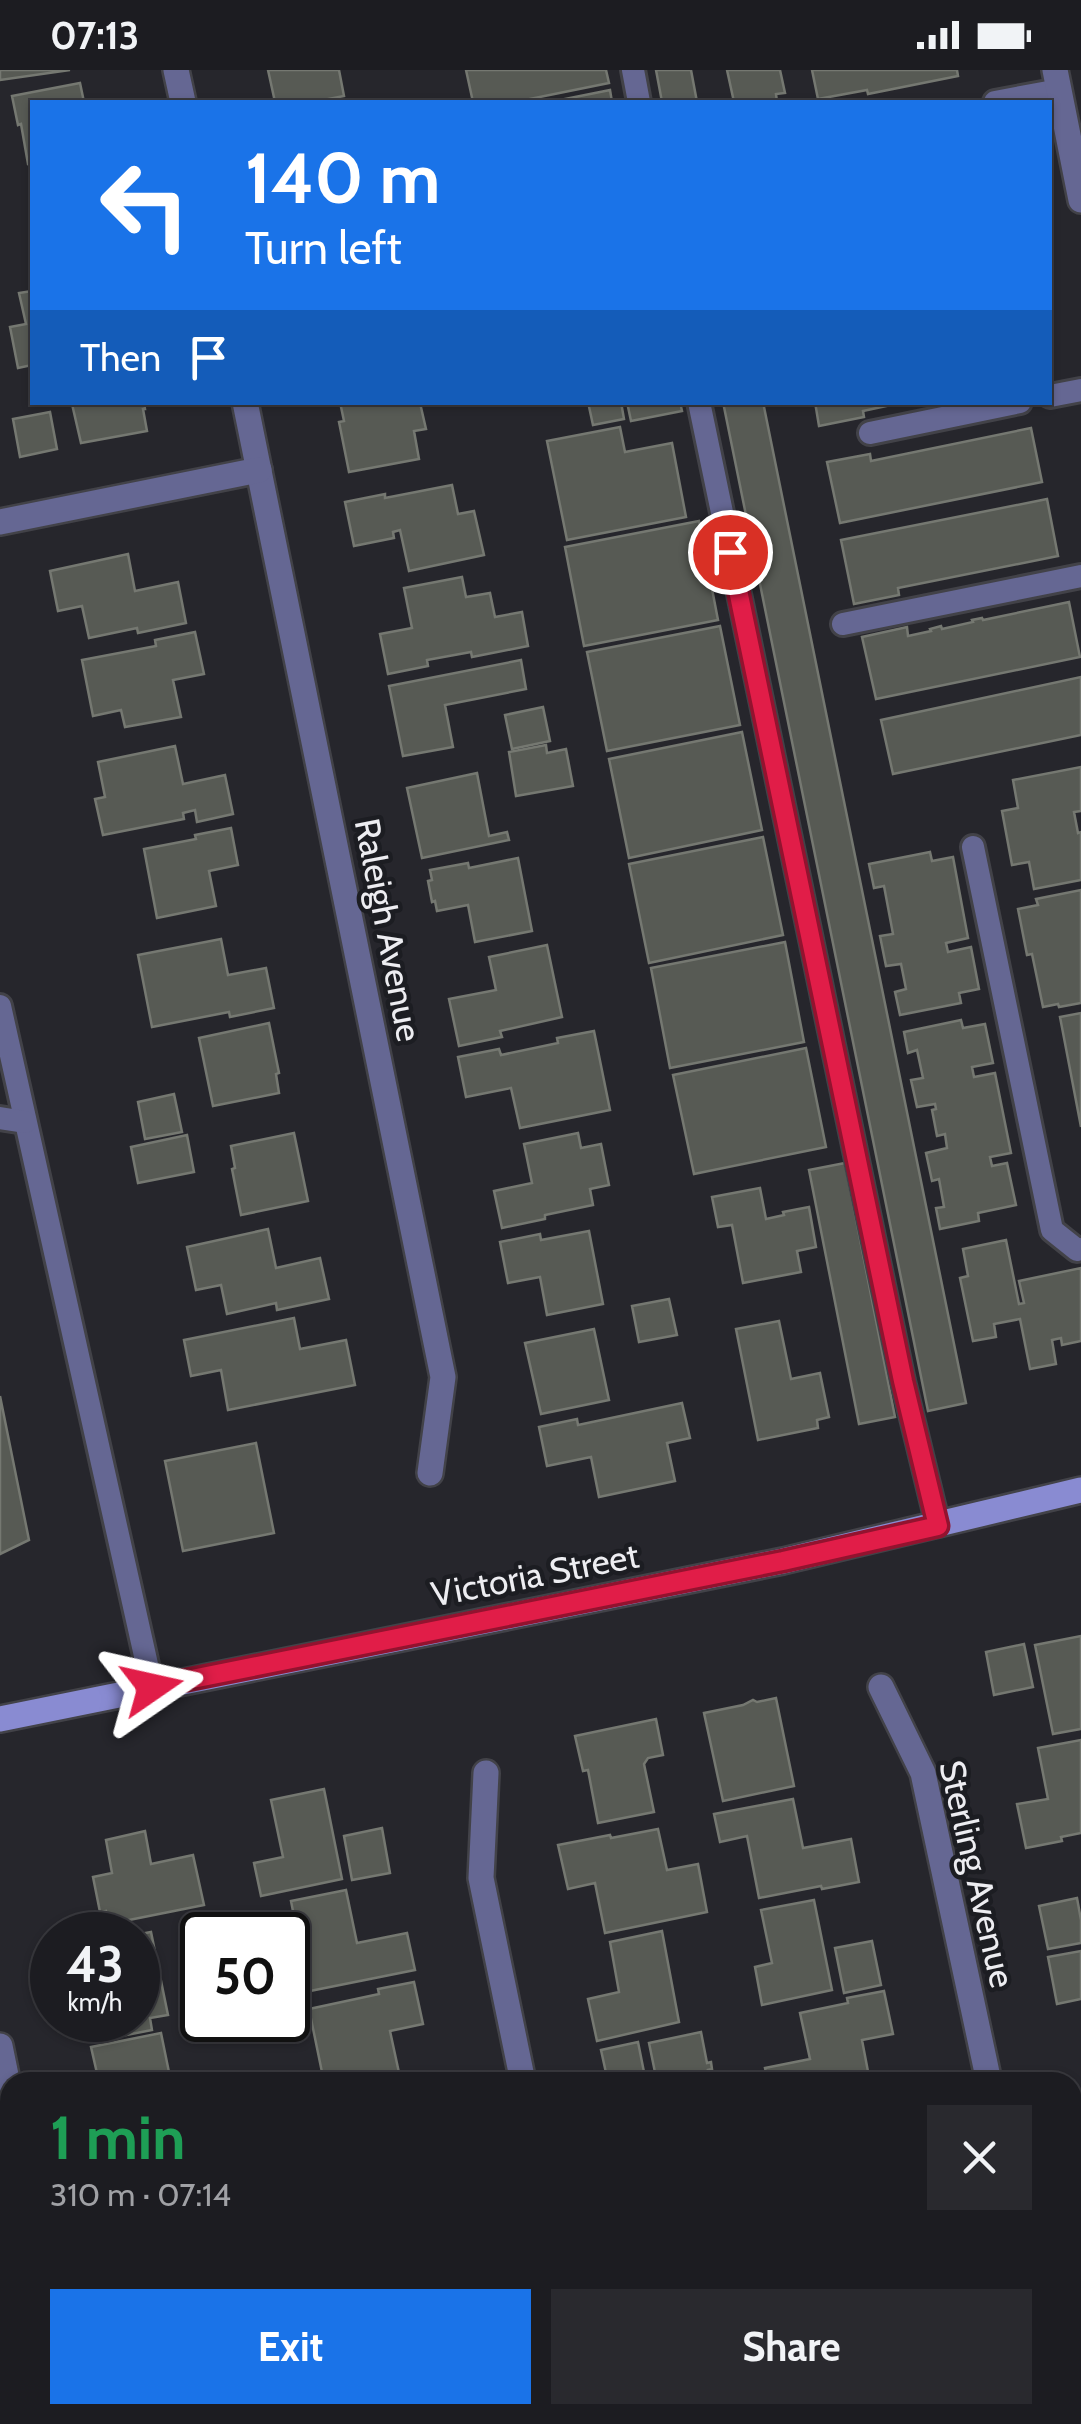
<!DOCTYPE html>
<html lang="en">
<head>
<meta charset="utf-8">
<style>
	:root { --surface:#1c1c21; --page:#29292e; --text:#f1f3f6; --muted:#a0a1a5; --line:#3a3a3f; --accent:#1a73e8 }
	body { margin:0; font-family:Cabin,sans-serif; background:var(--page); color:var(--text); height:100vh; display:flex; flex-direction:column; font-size:38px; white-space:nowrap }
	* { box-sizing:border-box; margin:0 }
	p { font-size:32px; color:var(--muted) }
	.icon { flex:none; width:55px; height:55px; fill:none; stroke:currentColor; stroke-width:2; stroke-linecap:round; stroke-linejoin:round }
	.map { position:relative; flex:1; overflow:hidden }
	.drawer { position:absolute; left:0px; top:2002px; width:1082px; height:352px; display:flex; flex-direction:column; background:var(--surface); border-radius:30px 30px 0 0; box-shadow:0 2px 8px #0004,0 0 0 2px var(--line) }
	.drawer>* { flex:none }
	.hud { position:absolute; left:30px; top:30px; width:1022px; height:305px; border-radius:0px; box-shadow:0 2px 8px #0004,0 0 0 2px var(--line); background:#1a73e8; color:#fff; overflow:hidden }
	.speed { position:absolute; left:30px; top:1842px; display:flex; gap:20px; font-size:50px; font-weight:700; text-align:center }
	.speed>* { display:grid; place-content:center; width:130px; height:130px; border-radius:50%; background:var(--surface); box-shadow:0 2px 8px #0004,0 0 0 2px var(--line); line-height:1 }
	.speed small { font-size:25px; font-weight:400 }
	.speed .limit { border:5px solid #111; border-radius:15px; background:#fff; color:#111 }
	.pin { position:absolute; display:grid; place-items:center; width:85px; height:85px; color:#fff; margin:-42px; border:5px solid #fff; border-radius:50%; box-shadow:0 2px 10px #0007 }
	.me { position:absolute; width:110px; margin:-55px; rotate:79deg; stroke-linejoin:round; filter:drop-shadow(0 0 8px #0008) }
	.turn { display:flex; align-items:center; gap:35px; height:210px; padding:0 50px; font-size:45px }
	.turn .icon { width:130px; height:130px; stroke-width:2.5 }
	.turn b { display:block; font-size:70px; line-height:85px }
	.then { display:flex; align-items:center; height:95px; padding:0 50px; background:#0003; gap:20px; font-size:38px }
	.round { display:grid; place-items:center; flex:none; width:105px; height:105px; border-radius:0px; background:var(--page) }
	.head { display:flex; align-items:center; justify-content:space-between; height:170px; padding:0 50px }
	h1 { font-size:60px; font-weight:700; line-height:75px; color:#1e9e55 }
	.primary-button { display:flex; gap:20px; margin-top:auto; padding:20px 50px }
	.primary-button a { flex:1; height:115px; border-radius:0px; background:var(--accent); color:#fff; font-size:40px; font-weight:700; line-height:115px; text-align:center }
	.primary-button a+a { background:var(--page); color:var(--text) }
	.status { display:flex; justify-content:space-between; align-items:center; height:70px; padding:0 50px; background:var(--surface); direction:ltr }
	.status svg { height:28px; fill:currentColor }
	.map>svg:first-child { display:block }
</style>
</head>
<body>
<div class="status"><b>07:13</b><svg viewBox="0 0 49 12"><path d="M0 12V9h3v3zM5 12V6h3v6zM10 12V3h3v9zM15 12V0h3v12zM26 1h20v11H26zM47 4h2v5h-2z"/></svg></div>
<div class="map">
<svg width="1081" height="2354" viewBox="0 0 1081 2354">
	<rect width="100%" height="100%" fill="#26262c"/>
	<g fill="#575a54" stroke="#757871" stroke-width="2.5">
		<polygon points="0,0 70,0 0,10"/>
		<polygon points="268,0 339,0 344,26 313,32 275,32"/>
		<polygon points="466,0 606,0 609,13 515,32 473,32"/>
		<polygon points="656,0 691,0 697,32 662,32"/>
		<polygon points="727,0 780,0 785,23 776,24 777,32 734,32"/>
		<polygon points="812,0 957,0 958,6 868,24 867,20 818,29"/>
		<polygon points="80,13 84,32 32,32 32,93 28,94 21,54 18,55 12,26"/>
		<polygon points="610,20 612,32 550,32"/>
		<polygon points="32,221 32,295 18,298 10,257 26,254 19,223"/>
		<polygon points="69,332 144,332 145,339 143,339 147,361 81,373 72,334"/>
		<polygon points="340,332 420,333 426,359 414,361 419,389 349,402 339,352 344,351"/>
		<polygon points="588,332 621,332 624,349 593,355"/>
		<polygon points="627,332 680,332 682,341 631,351"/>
		<polygon points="723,332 763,332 966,1333 928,1341"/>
		<polygon points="815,332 905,332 863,341 864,347 819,356"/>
		<polygon points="50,342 57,379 20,387 13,349"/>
		<polygon points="620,357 625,382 672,373 686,447 567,470 547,371"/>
		<polygon points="1031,358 1042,412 840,453 827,392 870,384 871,391"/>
		<polygon points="452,415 458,444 474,441 484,485 409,501 400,460 393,462 394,468 354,476 345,432 385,424 385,428"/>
		<polygon points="1047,429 1058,486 898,518 899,525 854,534 841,470"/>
		<polygon points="699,451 718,550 584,576 565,477"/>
		<polygon points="128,484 135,521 178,512 186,553 138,563 137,558 89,568 82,536 58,541 50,501"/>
		<polygon points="462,507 466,527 490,523 495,547 522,542 528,576 472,587 471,582 427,590 428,596 388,604 380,564 412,558 404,518"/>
		<polygon points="1069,532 1080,587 876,629 862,567 907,557 908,566 931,561 930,559 941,556 942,559 973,552 972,550 982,548 983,550"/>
		<polygon points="720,556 740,655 607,681 587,582"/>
		<polygon points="195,562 204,604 173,610 181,647 125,657 121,640 93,646 82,590 156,576 155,570"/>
		<polygon points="521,590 526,619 445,635 453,677 403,686 389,616"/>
		<polygon points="1081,607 1081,665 893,704 881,650"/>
		<polygon points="543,637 550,671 512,679 505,645"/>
		<polygon points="742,662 762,760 629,788 609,689"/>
		<polygon points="546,675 547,683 566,679 573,716 516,726 509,682"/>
		<polygon points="175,676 183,714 225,705 233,744 197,752 195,740 183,743 184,749 103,765 95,729 105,727 98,692"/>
		<polygon points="1081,697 1081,741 1074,742 1078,763 1081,762 1081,810 1034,819 1029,792 1012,795 1002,741 1018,738 1013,710"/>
		<polygon points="477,703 489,766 507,762 509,770 422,788 407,718"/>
		<polygon points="231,758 238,795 209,801 216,836 157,848 144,779 196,769 195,765"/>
		<polygon points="763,767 783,865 649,893 629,794"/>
		<polygon points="930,782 932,791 953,787 968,868 946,873 948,882 971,877 979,919 959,923 961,933 900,945 895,922 906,919 901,894 886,896 880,866 893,864 884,816 874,818 869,794"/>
		<polygon points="518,788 532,861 475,872 468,835 437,841 435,831 432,832 428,811 432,810 430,800 468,793 469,798"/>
		<polygon points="1081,820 1081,933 1059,937 1058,934 1043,937 1032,884 1027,885 1018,839 1038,835 1036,829"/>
		<polygon points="221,869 228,905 266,898 274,938 230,947 229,942 152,957 138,885"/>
		<polygon points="785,872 804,972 670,998 651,898"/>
		<polygon points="547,875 562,947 500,961 502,967 459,976 449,929 496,920 489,887"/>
		<polygon points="1081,943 1081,1057 1060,947"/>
		<polygon points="961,950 963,958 985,954 993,993 972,997 974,1007 995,1003 1011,1083 990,1087 992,1096 1007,1093 1016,1135 978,1143 979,1151 940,1159 936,1138 944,1137 939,1109 932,1111 926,1083 947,1078 945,1064 937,1066 932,1040 936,1039 935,1034 917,1037 911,1010 923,1008 917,980 908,983 904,962"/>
		<polygon points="269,953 279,1003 276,1004 279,1023 213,1036 199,968"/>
		<polygon points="594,961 610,1040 520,1058 511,1018 466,1027 458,987 499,979 501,985 558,973 557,968"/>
		<polygon points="806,978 826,1077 694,1104 673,1005"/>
		<polygon points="174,1024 182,1062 145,1069 138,1032"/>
		<polygon points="294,1063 308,1131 241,1145 232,1099 235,1098 231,1076"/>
		<polygon points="578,1063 581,1078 601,1074 609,1115 590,1119 593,1135 545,1145 545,1149 502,1158 494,1121 532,1113 524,1074"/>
		<polygon points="187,1065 194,1102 138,1113 131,1077"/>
		<polygon points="845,1093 895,1347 859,1354 809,1100"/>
		<polygon points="760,1118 766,1149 784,1145 783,1142 809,1137 816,1177 797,1181 801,1202 743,1213 732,1155 718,1157 712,1127"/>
		<polygon points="268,1159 276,1198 320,1188 329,1229 277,1240 276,1233 227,1244 221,1215 196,1220 187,1177"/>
		<polygon points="589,1161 603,1234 547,1245 540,1207 508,1213 500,1172 540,1164 541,1170"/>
		<polygon points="1006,1170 1019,1234 1024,1233 1019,1211 1081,1198 1081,1271 1062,1275 1061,1268 1052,1270 1056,1294 1030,1299 1020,1249 994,1254 996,1267 973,1271 960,1208 968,1206 963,1179"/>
		<polygon points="669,1229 677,1265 639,1272 632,1236"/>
		<polygon points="294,1248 300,1279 346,1270 355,1315 228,1340 221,1300 191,1306 184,1270"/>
		<polygon points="779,1251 791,1309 820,1303 829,1347 817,1350 818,1358 758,1370 736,1259"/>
		<polygon points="594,1259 609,1330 541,1344 525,1273"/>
		<polygon points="0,1326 29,1470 0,1484"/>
		<polygon points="682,1333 690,1368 667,1373 675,1411 599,1427 591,1387 547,1396 539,1357 577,1349 578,1355"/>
		<polygon points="256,1373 274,1463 183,1481 165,1391"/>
		<polygon points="1081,1566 1081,1659 1053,1664 1035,1575"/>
		<polygon points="1024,1574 1033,1617 994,1625 986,1582"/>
		<polygon points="776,1628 794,1716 723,1731 704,1643 743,1635 753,1630 757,1632"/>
		<polygon points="656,1649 663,1685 648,1688 644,1694 654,1742 598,1753 588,1700 583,1701 575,1666"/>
		<polygon points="1081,1670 1081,1763 1061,1767 1062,1771 1026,1778 1017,1734 1048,1729 1038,1678"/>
		<polygon points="324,1719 342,1809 261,1826 254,1793 283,1787 271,1730"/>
		<polygon points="793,1729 803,1778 851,1769 859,1812 822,1819 821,1816 759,1828 747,1766 720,1772 714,1744"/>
		<polygon points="382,1758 390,1803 352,1810 344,1766"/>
		<polygon points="658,1759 667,1800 698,1794 707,1842 605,1863 595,1813 568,1819 558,1775 610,1765 611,1768"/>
		<polygon points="145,1761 151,1794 193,1785 204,1835 109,1854 106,1841 100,1842 93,1807 112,1803 106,1770"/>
		<polygon points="346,1820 357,1873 407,1863 415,1900 300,1923 296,1908 288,1910 288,1865 280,1865 297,1862 291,1831"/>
		<polygon points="1077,1828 1081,1850 1081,1873 1048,1879 1039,1836"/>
		<polygon points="814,1830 832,1920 762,1935 755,1897 772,1893 761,1840"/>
		<polygon points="662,1861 679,1952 597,1971 588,1929 619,1922 610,1872"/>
		<polygon points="151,1862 168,1945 150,1948 152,1960 116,1967 114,1956 88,1961 86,1950 138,1950 138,1865 135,1865"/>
		<polygon points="872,1871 881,1915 844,1923 835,1878"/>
		<polygon points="1081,1881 1081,1929 1057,1934 1048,1887"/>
		<polygon points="414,1912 423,1954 390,1961 401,2012 324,2012 309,1939 379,1924 378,1919"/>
		<polygon points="884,1921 893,1964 862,1970 870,2012 768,2012 765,1998 810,1989 800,1943 848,1933 847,1928"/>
		<polygon points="701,1962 707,1993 711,1992 712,1999 708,2000 711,2012 657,2012 649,1973"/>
		<polygon points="161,1963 171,2012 99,2012 91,1977"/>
		<polygon points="638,1972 646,2012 608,2012 601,1980"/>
		<polygon points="166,2345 254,2345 255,2350 236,2354 168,2354"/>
		<polygon points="397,2345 453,2345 455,2354 399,2354"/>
		<polygon points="708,2345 780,2345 782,2354 710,2354"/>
		<polygon points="891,2345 918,2345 920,2354 865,2354 864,2351"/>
	</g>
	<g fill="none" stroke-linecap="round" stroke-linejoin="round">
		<defs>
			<g id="service">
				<polyline points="633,0 639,32"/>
				<polyline points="995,32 1059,20"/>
				<polyline points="1050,326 1081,320"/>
				<polyline points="699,332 903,1311 938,1455"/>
				<polyline points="870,363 1020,332"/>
				<polyline points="843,554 1081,506"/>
				<polyline points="973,777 1052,1160 1077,1180 1081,1179"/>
				<polyline points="0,936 152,1617"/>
				<polyline points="0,1048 25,1052"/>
			</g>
			<g id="minor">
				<polyline points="176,0 183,32"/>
				<polyline points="1055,0 1081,130"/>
				<polyline points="245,332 443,1307 430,1403"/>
				<polyline points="0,452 259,400"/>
				<polyline points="881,1617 923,1703 989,2012"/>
				<polyline points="486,1703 481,1808 523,2012"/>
				<polyline points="0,1976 10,2025"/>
				<polyline points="75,2345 77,2354"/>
				<polyline points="592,2345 594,2354"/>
				<polyline points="1061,2345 1063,2354"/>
			</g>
			<polyline id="secondary" points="0,1649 783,1491 1081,1420"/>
		</defs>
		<use href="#service" stroke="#424248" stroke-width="28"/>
		<use href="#minor" stroke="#424248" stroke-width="30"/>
		<use href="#secondary" stroke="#424248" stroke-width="30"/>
		<use href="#service" stroke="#656793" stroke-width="22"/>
		<use href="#minor" stroke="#656793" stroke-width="25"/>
		<use href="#secondary" stroke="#898bd2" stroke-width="25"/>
	</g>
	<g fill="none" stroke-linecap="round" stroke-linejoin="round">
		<defs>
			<polyline id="route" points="152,1617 783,1491 938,1456 903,1311 730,482"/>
		</defs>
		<use href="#route" stroke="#92132f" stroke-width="25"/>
		<use href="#route" stroke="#e11d48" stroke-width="18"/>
	</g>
	<g text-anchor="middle" stroke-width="9" stroke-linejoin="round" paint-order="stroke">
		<g font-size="35" fill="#ededf1" stroke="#1c1d22">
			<text transform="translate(388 860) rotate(79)" y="12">Raleigh Avenue</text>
			<text transform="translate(535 1505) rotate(-11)" y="12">Victoria Street</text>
			<text transform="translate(977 1804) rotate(77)" y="12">Sterling Avenue</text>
		</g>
	</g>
</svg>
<div class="speed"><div>43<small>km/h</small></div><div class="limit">50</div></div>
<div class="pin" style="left:730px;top:482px;background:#d93025"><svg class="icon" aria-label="arrive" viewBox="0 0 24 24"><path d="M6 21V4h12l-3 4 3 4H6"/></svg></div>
<svg class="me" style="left:152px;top:1617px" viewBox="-20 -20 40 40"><path d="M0-17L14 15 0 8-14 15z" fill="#e11d48" stroke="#fff" stroke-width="4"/></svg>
<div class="hud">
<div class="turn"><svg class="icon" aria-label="left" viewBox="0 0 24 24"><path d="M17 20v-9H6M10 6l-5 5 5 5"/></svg><div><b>140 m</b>Turn left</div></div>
<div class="then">Then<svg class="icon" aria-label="arrive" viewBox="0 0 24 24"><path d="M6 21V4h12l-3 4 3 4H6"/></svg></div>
</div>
<section class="drawer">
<div class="head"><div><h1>1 min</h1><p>310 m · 07:14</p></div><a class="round"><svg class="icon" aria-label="close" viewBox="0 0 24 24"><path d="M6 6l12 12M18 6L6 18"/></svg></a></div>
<div class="primary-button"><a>Exit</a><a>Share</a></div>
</section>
</div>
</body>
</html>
